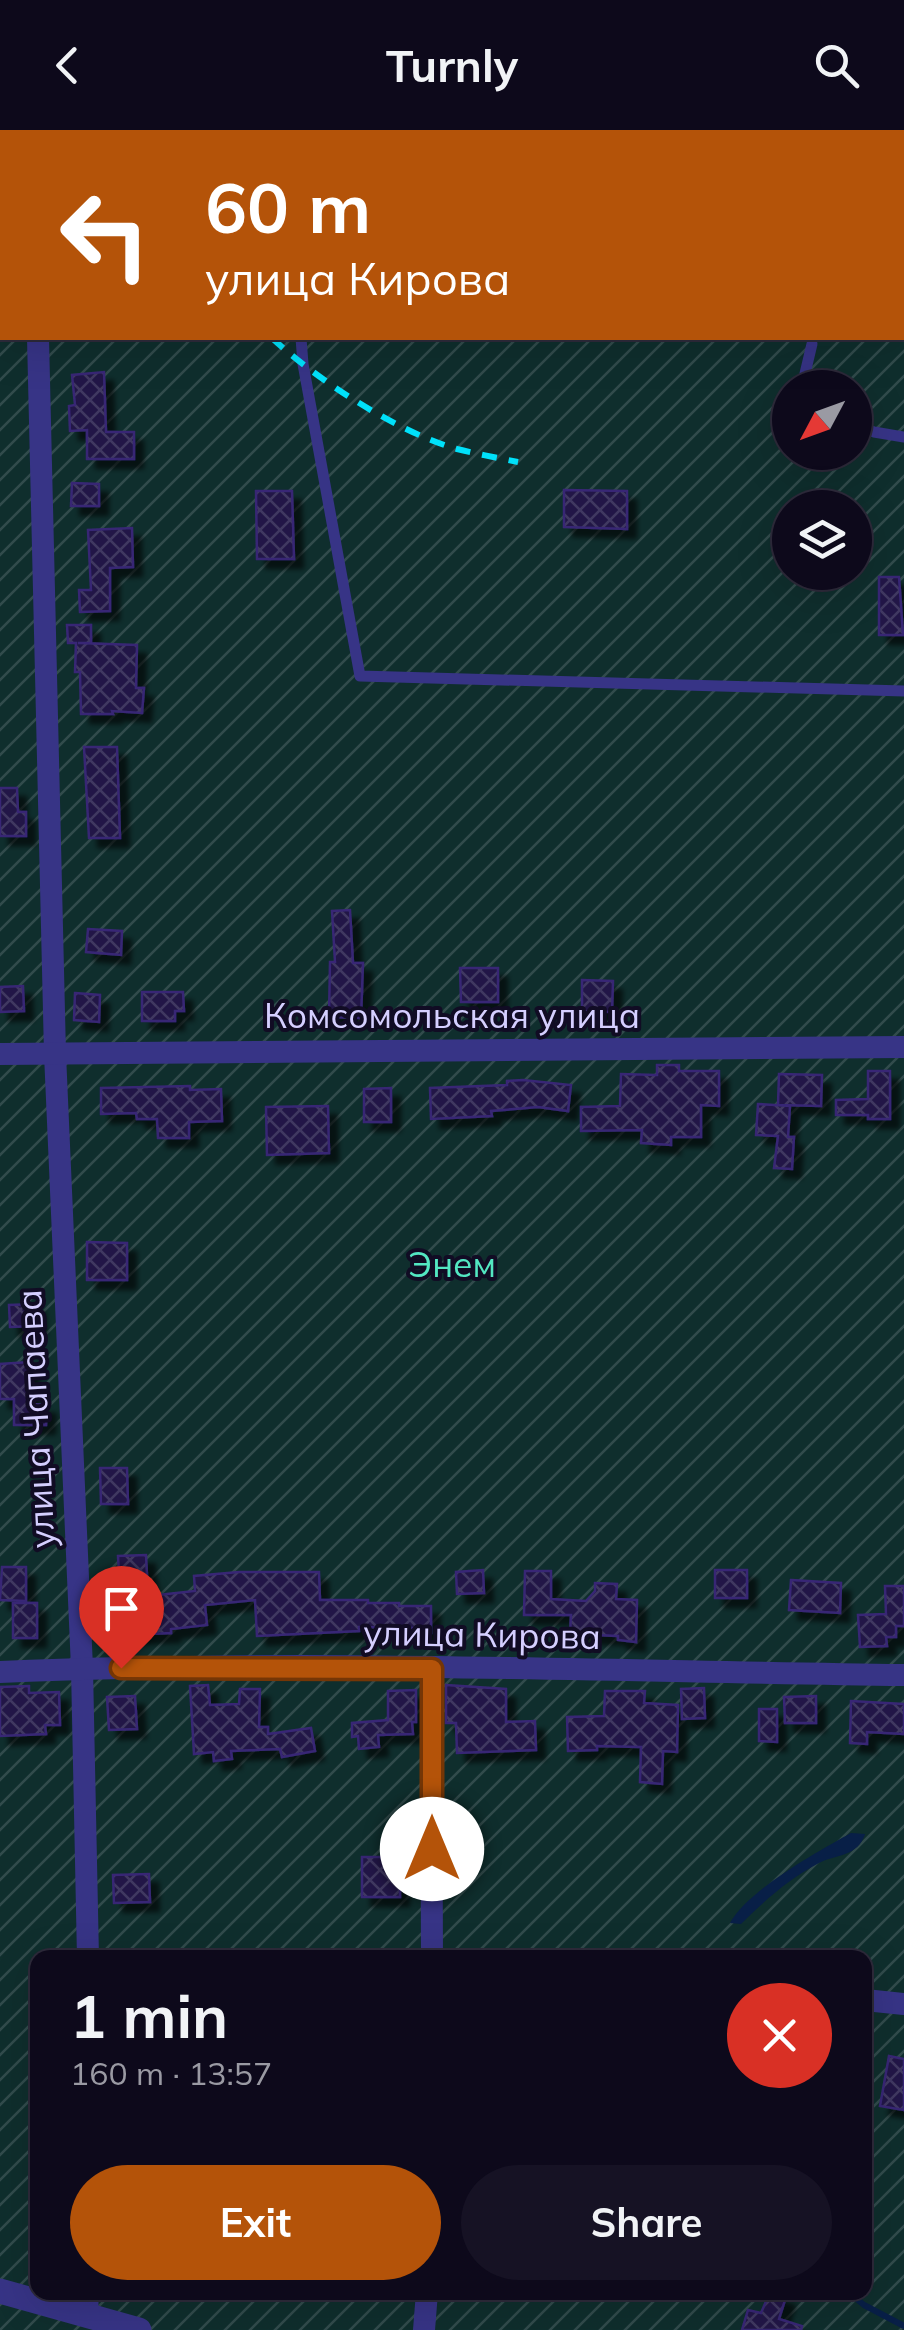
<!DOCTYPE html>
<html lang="en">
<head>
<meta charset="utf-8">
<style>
	:root { --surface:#0d091b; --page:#161224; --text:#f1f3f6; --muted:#9a9aa3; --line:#2d2a3a; --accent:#b45309 }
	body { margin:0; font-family:Mulish,sans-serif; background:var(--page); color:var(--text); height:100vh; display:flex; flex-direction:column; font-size:38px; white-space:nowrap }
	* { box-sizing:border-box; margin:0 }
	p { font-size:32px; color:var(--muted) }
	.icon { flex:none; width:55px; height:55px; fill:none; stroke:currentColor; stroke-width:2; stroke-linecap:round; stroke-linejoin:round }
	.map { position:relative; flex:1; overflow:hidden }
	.details { position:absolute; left:30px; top:1820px; width:842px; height:350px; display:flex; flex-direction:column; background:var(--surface); border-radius:20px; box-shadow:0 10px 40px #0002,0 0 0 2px var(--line) }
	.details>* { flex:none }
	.guide { position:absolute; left:0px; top:0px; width:905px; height:210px; box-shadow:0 10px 40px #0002,0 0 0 2px var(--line); background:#b45309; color:#fff; overflow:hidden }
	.needle { width:65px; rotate:229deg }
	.controls { position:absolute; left:772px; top:240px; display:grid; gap:20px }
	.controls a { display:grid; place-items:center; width:100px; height:100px; border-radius:50%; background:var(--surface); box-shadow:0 10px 40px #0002,0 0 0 2px var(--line); font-size:50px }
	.pin { position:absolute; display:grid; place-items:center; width:85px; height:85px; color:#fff; margin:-102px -42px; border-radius:50% 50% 50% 0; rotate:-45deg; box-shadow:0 0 10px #0007 }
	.pin .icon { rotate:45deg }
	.me { position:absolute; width:110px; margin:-55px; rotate:0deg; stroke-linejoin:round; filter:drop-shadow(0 0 8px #0008) }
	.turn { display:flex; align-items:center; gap:35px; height:210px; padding:0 40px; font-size:45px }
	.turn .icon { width:130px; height:130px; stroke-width:2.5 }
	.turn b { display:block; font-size:70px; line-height:85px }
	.round { display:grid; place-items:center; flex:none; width:105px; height:105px; border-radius:52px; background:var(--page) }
	.summary { display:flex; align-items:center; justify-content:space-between; height:170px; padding:0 40px }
	h1 { font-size:60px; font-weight:700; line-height:75px }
	.primary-button { display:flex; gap:20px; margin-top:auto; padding:20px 40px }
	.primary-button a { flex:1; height:115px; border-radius:60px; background:var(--accent); color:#fff; font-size:40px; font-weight:700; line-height:115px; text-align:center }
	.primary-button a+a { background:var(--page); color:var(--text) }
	header { display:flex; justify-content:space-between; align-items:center; height:130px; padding:0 40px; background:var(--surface); font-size:45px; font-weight:700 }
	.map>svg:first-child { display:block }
</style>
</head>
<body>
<header><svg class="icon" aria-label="back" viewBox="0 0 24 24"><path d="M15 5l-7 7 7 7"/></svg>Turnly<svg class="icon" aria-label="search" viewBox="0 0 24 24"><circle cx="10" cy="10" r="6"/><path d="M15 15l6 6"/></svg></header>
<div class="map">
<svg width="904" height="2200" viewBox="0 0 904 2200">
	<defs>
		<pattern id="garden-furrows" width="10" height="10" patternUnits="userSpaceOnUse" patternTransform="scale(2.5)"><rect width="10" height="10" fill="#0f2e2d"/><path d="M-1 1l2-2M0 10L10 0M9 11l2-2" fill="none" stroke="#314b4c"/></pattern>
		<pattern id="building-cross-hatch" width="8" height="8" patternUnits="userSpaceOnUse" patternTransform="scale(2.5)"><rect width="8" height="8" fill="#211746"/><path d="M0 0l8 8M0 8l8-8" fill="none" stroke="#403862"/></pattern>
		<filter id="shadow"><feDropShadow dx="9" dy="9" stdDeviation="2.5" flood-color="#0009"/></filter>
	</defs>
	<rect width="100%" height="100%" fill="#110c24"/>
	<path fill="url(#garden-furrows)" fill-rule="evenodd" d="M0 0H904V2200H0ZM2 2H902V208H2ZM790 258H855V322H790ZM790 378H855V442H790ZM38 1828H865V2162H38Z"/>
	<path fill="#081f47" d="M851 1703 865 1704C858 1727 836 1724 819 1733 790 1748 764 1771 741 1794L730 1793C748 1760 817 1722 851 1703Z"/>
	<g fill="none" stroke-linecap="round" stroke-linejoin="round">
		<polyline stroke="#081f47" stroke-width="6" points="848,2162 864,2175 904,2196"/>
	</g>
	<g fill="url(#building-cross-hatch)" stroke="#372874" stroke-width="2.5" filter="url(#shadow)">
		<polygon points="104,242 106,302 134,302 134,329 87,329 87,300 70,301 69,276 75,275 72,245"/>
		<polygon points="72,353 99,354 99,376 71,376"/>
		<polygon points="564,360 627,361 627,399 564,397"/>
		<polygon points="256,361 292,361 294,429 257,429"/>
		<polygon points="132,398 133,437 110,438 110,481 80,482 79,460 91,460 88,400"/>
		<polygon points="879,447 899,447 903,505 879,505"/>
		<polygon points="67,495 91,495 91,513 78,513 137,515 136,558 144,558 142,583 112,581 113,584 81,584 80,542 75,542 76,513 68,513"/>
		<polygon points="84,617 117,617 120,708 89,708"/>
		<polygon points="0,658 17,658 18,682 26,682 26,706 0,706"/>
		<polygon points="350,780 353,833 363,833 361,888 329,887 330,832 335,832 332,781"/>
		<polygon points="88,799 122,801 121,825 86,822"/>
		<polygon points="460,838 498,838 498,872 461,872"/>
		<polygon points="582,850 613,851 612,882 582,881"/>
		<polygon points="23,856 24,881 0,882 0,857"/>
		<polygon points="142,862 183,862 184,881 175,881 175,891 142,891"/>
		<polygon points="75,863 100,865 99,892 74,890"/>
		<polygon points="657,935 679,935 679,941 719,941 719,976 701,975 701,1007 671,1007 671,1015 641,1013 642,1000 581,1001 581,977 620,976 621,944 657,945"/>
		<polygon points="868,941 890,941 890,989 868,989 868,985 836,985 836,970 868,969"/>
		<polygon points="779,944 822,945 821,976 778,975"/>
		<polygon points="523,950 571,955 568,981 538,977 491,981 492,986 431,989 430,958 507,955 507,951"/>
		<polygon points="190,956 190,960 221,959 222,991 189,992 189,1008 158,1008 157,989 137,989 136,983 101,984 101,958"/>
		<polygon points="391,958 391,992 364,992 364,959"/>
		<polygon points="758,974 790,976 788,1007 794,1007 792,1039 774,1038 778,1006 756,1005"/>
		<polygon points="328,976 329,1023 267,1025 266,977"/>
		<polygon points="87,1112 127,1113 127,1150 87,1150"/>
		<polygon points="36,1174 37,1196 10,1197 9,1175"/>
		<polygon points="29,1232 31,1274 47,1275 46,1295 14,1295 14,1269 0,1269 0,1234"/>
		<polygon points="100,1338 127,1338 128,1374 101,1374"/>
		<polygon points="146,1425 148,1466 195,1461 194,1446 239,1442 319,1442 320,1470 368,1470 368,1473 399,1473 399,1476 431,1476 431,1503 415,1503 415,1498 359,1497 359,1501 257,1506 255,1470 205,1475 207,1495 171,1499 171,1503 130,1505 128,1461 120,1461 118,1426"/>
		<polygon points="2,1437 26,1437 26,1471 0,1470"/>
		<polygon points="483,1440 484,1463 457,1464 456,1442"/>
		<rect x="715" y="1440" width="32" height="28"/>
		<polygon points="525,1441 551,1441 551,1469 586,1471 595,1461 595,1453 617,1454 616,1469 637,1470 636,1512 618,1510 618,1506 570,1504 571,1485 524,1485"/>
		<polygon points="791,1450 841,1453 840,1483 789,1480"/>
		<polygon points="885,1456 904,1456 904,1496 896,1496 896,1507 886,1507 887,1516 860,1517 858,1485 886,1484"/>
		<rect x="13" y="1473" width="24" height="35"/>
		<polygon points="208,1555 210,1575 239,1574 240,1559 260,1559 259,1597 268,1597 268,1604 311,1598 315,1621 282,1627 280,1619 231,1621 232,1629 214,1631 213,1622 194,1624 190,1556"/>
		<polygon points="446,1555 506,1559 506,1592 535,1591 536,1620 457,1623 456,1593 446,1593"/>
		<polygon points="29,1556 29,1563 59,1562 60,1595 45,1595 46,1604 0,1606 0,1557"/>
		<polygon points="704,1558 705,1588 682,1589 681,1559"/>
		<polygon points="416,1560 416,1592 412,1592 413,1604 378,1605 379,1617 359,1619 358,1606 352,1607 352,1593 388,1590 388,1561"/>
		<polygon points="605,1561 645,1561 644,1573 678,1575 677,1622 663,1621 662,1654 640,1652 641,1617 597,1616 597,1620 568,1621 567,1587 604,1586"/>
		<polygon points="135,1566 137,1599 109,1600 107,1567"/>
		<polygon points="816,1566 816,1593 785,1593 784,1567"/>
		<polygon points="851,1571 904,1574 904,1604 867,1602 867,1614 850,1613"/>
		<polygon points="759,1579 777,1579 777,1612 759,1611"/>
		<rect x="362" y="1727" width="38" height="40"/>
		<polygon points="149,1744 150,1772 114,1773 113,1745"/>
		<polygon points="889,1926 904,1929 904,1980 880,1976"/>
		<polygon points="770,2162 786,2167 779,2189 802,2196 801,2200 742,2200 748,2180 761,2183"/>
	</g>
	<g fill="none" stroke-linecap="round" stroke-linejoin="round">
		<g stroke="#373486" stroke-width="11">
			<polyline points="444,2 447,0"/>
			<polyline points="301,208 303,234 360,546 904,561"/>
			<polyline points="807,258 803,252 812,214"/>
			<polyline points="855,294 874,302 904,307"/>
		</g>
		<g stroke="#373486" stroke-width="22">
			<polyline points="0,38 2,38"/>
			<polyline points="38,208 55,924 82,1538 88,1828"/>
			<polyline points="0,924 904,917"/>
			<polyline points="431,1539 432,1828"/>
			<path d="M0 1542C299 1529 604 1541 904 1545"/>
			<polyline points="865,1870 904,1874"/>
			<polyline points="87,2184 88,2162"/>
			<polyline points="424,2200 427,2162"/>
		</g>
		<polyline stroke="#373486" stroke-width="25" points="0,2161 139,2200"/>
		<g stroke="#00e1fa" stroke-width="6" stroke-dasharray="15 12" stroke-linecap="butt">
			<polyline points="115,0 116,2"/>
			<path d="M272 208C317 250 397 302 457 319 477 324 498 328 518 332"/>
		</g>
	</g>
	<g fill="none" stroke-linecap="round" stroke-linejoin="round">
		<defs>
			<polyline id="route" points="121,1538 432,1539 432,1719"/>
		</defs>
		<use href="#route" stroke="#753606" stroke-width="25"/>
		<use href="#route" stroke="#b45309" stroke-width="18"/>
	</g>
	<g text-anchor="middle" stroke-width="8" stroke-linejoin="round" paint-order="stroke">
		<g font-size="35" fill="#d5cfff" stroke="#110c24">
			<text x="452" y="898">Комсомольская улица</text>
			<text transform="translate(36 1289) rotate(-93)" y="12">улица Чапаева</text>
			<text transform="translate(482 1505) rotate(1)" y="12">улица Кирова</text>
		</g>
		<g font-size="35" fill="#53e7c2" stroke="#110c24">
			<text x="452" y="1147">Энем</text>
		</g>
	</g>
</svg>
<div class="controls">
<a><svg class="needle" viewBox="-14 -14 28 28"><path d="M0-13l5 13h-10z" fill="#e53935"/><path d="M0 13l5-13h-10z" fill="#9a9aa3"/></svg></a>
<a><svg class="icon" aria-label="layers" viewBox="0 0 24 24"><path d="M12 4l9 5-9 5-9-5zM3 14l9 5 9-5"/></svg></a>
</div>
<div class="pin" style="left:121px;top:1538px;background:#d93025"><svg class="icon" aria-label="arrive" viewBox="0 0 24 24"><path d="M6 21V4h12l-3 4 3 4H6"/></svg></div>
<svg class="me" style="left:432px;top:1719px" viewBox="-20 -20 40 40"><circle r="19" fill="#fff"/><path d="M0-13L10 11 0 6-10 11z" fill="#b45309"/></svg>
<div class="guide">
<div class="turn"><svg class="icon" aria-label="left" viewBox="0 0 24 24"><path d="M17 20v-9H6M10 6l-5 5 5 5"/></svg><div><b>60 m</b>улица Кирова</div></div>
</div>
<section class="details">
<div class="summary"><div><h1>1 min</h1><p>160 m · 13:57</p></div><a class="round" style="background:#d93025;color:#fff"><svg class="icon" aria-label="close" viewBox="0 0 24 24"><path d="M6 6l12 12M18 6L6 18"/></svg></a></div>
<div class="primary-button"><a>Exit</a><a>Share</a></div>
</section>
</div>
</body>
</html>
